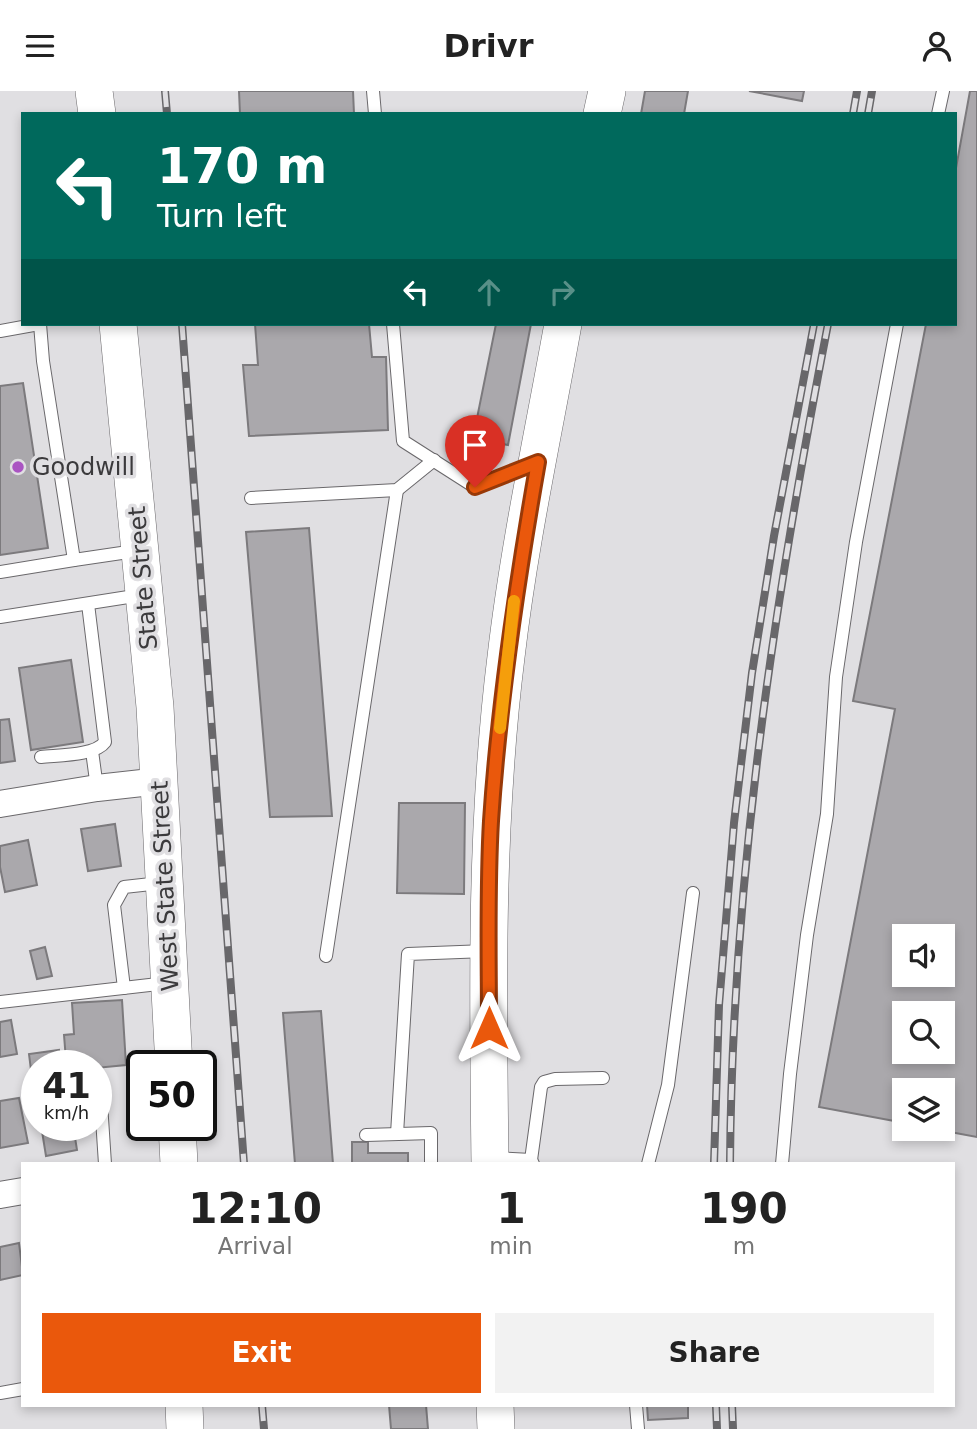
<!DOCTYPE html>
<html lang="en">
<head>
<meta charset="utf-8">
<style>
	:root { --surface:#fff; --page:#f2f2f2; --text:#222; --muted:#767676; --accent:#ea580c }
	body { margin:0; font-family:"DejaVu Sans",sans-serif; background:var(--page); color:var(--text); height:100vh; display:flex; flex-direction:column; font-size:26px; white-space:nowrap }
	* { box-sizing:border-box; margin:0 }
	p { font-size:23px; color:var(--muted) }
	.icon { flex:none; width:38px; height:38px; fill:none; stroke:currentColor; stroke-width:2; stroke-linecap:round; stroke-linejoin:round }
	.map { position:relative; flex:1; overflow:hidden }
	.panel { position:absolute; left:21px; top:1071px; width:934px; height:245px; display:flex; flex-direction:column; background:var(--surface); border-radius:0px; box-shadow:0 4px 10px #0003 }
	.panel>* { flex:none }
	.guide { position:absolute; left:21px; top:21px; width:936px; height:214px; border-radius:0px; box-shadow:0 4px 10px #0003; background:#00695c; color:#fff; overflow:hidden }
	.buttons { position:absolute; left:892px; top:833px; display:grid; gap:14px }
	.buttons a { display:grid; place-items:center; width:63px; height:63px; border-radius:0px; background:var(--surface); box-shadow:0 4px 10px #0003; font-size:35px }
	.speed { position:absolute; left:21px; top:959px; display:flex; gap:14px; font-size:35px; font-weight:700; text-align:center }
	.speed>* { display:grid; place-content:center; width:91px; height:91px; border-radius:50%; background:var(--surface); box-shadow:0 4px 10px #0003; line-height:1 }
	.speed small { font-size:18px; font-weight:400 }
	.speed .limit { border:4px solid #111; border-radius:10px; background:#fff; color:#111 }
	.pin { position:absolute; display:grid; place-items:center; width:60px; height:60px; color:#fff; margin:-72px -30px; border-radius:50% 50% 50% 0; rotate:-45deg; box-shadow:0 0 7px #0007 }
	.pin .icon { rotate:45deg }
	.me { position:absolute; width:77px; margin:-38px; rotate:0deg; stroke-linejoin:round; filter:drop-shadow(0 0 5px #0008) }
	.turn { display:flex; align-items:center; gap:24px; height:147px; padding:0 21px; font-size:32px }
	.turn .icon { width:91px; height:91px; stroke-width:2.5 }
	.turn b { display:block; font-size:49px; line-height:60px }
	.lanes { display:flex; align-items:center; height:66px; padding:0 21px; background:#0003; justify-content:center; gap:35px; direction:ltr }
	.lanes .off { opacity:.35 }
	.eta { display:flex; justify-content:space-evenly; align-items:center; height:119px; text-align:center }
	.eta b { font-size:42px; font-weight:600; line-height:49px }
	.primary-button { display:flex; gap:14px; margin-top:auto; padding:14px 21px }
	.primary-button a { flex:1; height:80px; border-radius:0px; background:var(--accent); color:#fff; font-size:28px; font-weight:600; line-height:80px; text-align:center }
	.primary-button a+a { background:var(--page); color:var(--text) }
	header { display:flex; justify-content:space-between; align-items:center; height:91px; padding:0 21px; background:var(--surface); font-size:32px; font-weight:600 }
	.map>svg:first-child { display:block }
</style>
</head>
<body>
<header><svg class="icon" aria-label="menu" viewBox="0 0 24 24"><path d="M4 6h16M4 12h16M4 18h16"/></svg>Drivr<svg class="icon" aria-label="person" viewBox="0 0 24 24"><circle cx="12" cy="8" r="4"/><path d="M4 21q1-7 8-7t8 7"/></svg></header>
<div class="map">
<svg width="977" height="1338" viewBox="0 0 977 1338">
	<rect width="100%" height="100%" fill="#e0dfe2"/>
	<g fill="#aaa8ac" stroke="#7c7a7d" stroke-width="2" fill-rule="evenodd">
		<polygon points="239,0 353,0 354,23 240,23"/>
		<polygon points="645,0 688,0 684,23 641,23"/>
		<polygon points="749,0 804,0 802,10"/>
		<path d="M970 0H977V1046L934 1038H943V999H905V1032L819 1016 895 618 853 610 926 233H956V77ZM905 845H943V884H905ZM905 922H943V961H905Z"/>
		<polygon points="255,233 369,233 372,266 386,266 388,339 249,345 243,274 258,274"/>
		<polygon points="496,233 531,233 508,354 473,347"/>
		<polygon points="23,292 48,457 0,464 0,295"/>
		<polygon points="309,437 332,725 270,726 246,441"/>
		<polygon points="71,569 83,651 31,659 19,577"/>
		<polygon points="9,628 15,670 0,672 0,629"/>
		<polygon points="399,712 465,712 464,803 397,802"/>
		<polygon points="115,733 121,775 88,780 81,738"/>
		<polygon points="28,749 37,794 5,801 0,776 0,755"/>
		<polygon points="45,856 52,885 37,888 30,860"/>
		<polygon points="122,909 126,974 96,977 96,975 77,975 77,969 66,969 64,944 74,943 72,912"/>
		<polygon points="321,920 333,1073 295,1073 283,922"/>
		<polygon points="11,929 17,963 0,966 0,931"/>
		<polygon points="59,959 60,975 37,975 37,987 32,987 29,963"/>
		<polygon points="19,1007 28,1052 0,1057 0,1010"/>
		<polygon points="41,1034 73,1034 77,1059 46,1065"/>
		<polygon points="352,1051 368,1051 368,1062 408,1062 408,1073 352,1073"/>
		<polygon points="19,1152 23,1184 0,1189 0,1156"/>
		<polygon points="389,1314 426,1314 428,1338 391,1338"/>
		<polygon points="647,1314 688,1314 688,1327 648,1329"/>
	</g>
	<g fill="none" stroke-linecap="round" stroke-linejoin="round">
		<defs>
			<g id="service">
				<polyline points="373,0 375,23"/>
				<polyline points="938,23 943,0"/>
				<polyline points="40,233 43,270 74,469 135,460"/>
				<polyline points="393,233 403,350 475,396 531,374"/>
				<polyline points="0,240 39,233"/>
				<polyline points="251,407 397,399 434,369"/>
				<polyline points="0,481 74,469"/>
				<polyline points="0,526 141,504"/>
				<polyline points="92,660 97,697"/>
				<path d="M41 666C58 664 95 665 105 651L88 513"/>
				<polyline points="326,865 397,399"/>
				<polyline points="124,897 114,814 124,796 160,792"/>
				<polyline points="0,911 167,892"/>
				<polyline points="100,997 105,1073"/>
				<polyline points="397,1043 408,863 486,860"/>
				<polyline points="366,1044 431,1042 431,1073"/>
				<polyline points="494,1067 531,1069 533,1073"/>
				<polyline points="531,1069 541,996 544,991 555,988 603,987"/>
				<polyline points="648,1073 668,994 693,802"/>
				<polyline points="782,1073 790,983 807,844 827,723 836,586 856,451 897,233"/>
				<polyline points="0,1302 23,1298"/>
				<polyline points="636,1314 638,1338"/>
			</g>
			<g id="minor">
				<polyline points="0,713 97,697 160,690"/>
				<polyline points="0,1104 23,1100"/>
			</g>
			<g id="secondary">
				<polyline points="94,0 97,23"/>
				<polyline points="602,23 607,0"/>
				<polyline points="118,233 155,616 174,975"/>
				<polyline points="177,1034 179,1073"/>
				<path d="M490 1073C488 904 485 734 506 566 519 454 543 344 563 233"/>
				<polyline points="184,1314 185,1338"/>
				<polyline points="495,1314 496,1338"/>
			</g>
		</defs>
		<use href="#service" stroke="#6a686b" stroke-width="14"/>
		<use href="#minor" stroke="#6a686b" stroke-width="28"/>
		<use href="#secondary" stroke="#6a686b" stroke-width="38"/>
		<use href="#service" stroke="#fff" stroke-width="12"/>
		<use href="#minor" stroke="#fff" stroke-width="26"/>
		<use href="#secondary" stroke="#fff" stroke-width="37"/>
		<defs>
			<g id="rail">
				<polyline points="165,0 167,23"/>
				<polyline points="853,23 857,0"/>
				<polyline points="868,23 872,0"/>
				<polyline points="182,233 244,1073"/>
				<polyline points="714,1073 719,914 734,732 752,582 774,445 814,233"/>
				<path d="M730 1073C732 789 774 511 828 233"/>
				<polyline points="262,1314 264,1338"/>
				<polyline points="716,1314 717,1338"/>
				<polyline points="732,1314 733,1338"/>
			</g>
		</defs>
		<use href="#rail" stroke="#68676a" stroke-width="8"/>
		<use href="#rail" stroke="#e0dfe2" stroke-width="5" stroke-dasharray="16" stroke-linecap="butt"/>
	</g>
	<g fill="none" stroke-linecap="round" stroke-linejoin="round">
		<defs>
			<path id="route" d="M475 396 538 371C517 490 499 609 491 730 487 799 489 868 489 937"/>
		</defs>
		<use href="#route" stroke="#983908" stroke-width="18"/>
		<use href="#route" stroke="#ea580c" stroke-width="12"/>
		<polyline stroke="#f59e0b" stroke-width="12" points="500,637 514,510"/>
	</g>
	<circle fill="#aa54c2" stroke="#e0dfe2" stroke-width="2.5" cx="18" cy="376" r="7"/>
	<g text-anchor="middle" stroke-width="7" stroke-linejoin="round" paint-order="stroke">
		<g font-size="24" fill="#3b3a3c" stroke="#e0dfe2" text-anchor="start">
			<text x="32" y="384">Goodwill</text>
		</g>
		<g font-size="24" fill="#3b3a3c" stroke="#e0dfe2">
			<text transform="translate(143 487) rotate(-95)" y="8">State Street</text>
			<text transform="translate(165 795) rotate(-93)" y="8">West State Street</text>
		</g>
	</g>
</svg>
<div class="buttons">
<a><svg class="icon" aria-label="sound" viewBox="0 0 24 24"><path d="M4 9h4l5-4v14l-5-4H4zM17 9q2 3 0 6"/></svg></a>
<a><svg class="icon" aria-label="search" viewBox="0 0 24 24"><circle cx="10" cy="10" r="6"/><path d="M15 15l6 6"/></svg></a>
<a><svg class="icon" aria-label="layers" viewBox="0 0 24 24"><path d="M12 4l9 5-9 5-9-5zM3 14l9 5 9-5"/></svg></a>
</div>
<div class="speed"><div>41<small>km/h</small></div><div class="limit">50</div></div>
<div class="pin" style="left:475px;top:396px;background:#d93025"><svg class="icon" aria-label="arrive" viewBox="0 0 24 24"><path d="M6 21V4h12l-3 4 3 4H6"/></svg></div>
<svg class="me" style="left:489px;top:937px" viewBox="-20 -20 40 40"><path d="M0-17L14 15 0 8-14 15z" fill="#ea580c" stroke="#fff" stroke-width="4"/></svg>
<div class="guide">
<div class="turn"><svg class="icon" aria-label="left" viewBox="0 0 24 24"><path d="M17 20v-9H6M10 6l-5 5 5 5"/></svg><div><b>170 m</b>Turn left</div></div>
<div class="lanes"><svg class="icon" aria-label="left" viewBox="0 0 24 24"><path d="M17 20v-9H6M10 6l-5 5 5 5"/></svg><svg class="icon off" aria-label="ahead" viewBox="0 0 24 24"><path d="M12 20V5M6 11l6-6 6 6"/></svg><svg class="icon off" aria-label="right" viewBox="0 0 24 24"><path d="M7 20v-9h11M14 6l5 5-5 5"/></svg></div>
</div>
<section class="panel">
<div class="eta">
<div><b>12:10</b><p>Arrival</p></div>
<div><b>1</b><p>min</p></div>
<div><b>190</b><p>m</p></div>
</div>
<div class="primary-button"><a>Exit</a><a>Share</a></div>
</section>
</div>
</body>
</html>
